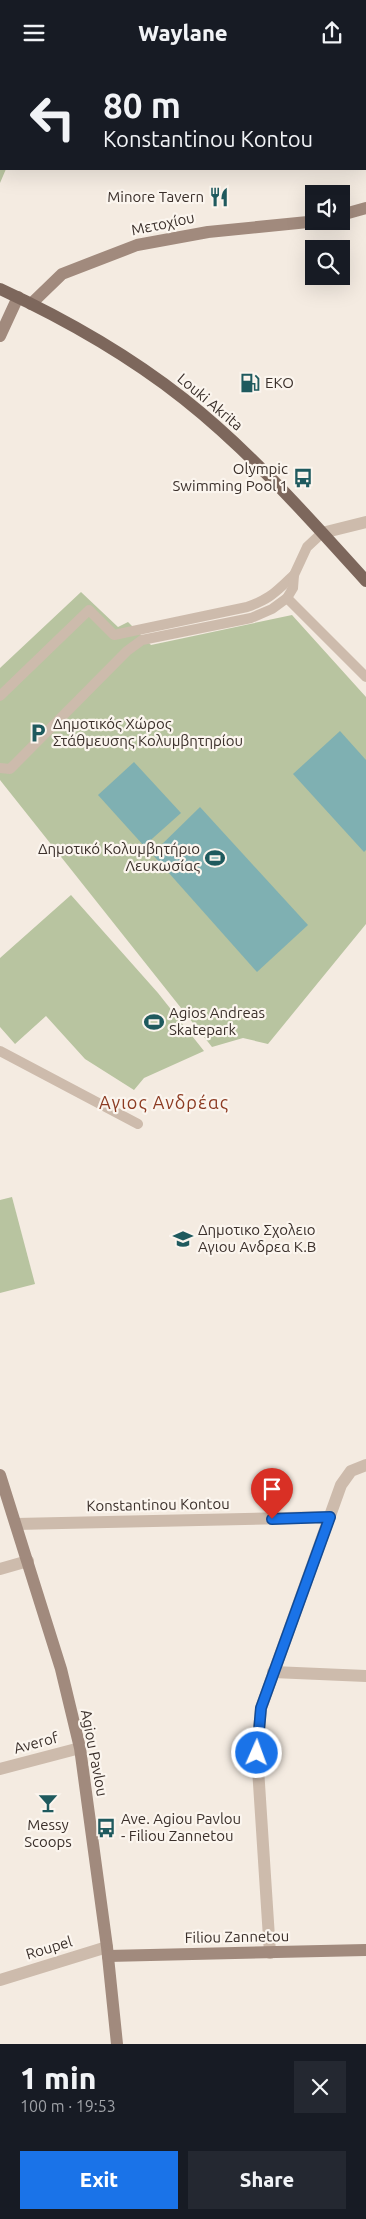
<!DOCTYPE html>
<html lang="en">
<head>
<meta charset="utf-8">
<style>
	:root { --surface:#171b24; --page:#242831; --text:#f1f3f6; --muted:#9ea1a6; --accent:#1a73e8 }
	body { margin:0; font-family:Ubuntu,sans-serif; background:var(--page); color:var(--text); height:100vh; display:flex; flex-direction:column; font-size:19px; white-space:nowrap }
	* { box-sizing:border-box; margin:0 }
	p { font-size:16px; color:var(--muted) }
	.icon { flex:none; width:28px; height:28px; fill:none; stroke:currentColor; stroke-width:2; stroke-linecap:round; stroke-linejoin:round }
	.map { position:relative; height:1979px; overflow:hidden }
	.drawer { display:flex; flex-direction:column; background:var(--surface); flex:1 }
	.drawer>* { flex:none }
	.hud { position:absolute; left:0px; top:0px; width:366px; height:105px; box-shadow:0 5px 20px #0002; background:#171b24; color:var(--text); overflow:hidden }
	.controls { position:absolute; left:305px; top:120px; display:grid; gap:10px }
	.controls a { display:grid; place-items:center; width:45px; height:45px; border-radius:0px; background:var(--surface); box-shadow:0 5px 20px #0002; font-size:25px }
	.pin { position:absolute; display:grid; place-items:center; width:42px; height:42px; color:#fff; margin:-51px -21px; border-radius:50% 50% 50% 0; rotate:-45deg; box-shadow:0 0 5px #0007 }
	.pin .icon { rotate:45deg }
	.me { position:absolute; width:55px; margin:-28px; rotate:2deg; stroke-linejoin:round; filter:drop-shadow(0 0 4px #0008) }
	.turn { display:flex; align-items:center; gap:18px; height:105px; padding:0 20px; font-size:22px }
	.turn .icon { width:65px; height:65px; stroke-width:2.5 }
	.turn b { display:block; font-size:35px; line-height:42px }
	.round { display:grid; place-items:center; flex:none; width:52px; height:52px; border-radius:0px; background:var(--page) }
	.overview { display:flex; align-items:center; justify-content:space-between; height:85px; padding:0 20px }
	h1 { font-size:30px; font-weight:800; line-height:38px }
	.cta { display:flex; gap:10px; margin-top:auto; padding:10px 20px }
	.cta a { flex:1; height:58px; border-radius:0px; background:var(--accent); color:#fff; font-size:20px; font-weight:800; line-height:58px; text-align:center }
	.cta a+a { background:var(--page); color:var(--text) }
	header { display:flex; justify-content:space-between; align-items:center; height:65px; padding:0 20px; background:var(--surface); font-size:22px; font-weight:800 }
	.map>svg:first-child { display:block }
</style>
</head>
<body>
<header><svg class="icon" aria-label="menu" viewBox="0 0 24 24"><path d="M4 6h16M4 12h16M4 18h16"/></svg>Waylane<svg class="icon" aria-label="share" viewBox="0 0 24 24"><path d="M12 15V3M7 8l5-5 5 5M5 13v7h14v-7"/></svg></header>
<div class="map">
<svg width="366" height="1979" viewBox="0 0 366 1979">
	<rect width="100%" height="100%" fill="#f4ebe1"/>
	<g fill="#b8c4a0">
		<polygon points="0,0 142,0 1,1 1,104 6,104 0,118"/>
		<polygon points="81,527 118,562 128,557 151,580 292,550 366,632 366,859 268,979 243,973 212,982 0,715 0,603"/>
		<polygon points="71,830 158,928 204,986 144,1013 134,1025 85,994 46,951 15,979 0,962 0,893"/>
		<polygon points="12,1132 35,1219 0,1228 0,1135"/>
	</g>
	<g fill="#7fb0b2">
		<polygon points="340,666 366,695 366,785 364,787 293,709"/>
		<polygon points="134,697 181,748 144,781 98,730"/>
		<polygon points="200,742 308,860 257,907 152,789"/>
	</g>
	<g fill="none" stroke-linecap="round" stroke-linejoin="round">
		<g stroke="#7fb0b2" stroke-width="38">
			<polyline points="45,1 46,0"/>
			<polyline points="0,37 1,36"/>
		</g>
		<g stroke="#cdbbac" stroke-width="10">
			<polyline points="287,533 366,612"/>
			<path d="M0 631 89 545 114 570 247 542C272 533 275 527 294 510"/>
			<polyline points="0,703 10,704 15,699 127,586 142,575 251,553 272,544 287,533 293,523 294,510 307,482 322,468"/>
			<polyline points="0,986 138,1059"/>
		</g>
		<g stroke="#cdbbac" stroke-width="12">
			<polyline points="322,468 366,457"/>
			<polyline points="16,1459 330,1452"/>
			<polyline points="0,1504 28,1496"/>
			<polyline points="273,1607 366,1611"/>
			<polyline points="0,1704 80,1683"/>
			<polyline points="270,1888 257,1688 261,1643 341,1420 351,1406 366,1400"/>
			<polyline points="0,1915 107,1882"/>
		</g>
		<g stroke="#a18a7d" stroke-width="12">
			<polyline points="341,150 366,143"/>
			<polyline points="31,239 62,209 137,180 208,167 318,156"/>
			<polyline points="0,271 18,232"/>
			<polyline points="0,1410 61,1604 80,1683 107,1882 117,1979"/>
			<polyline points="108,1891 366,1885"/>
		</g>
		<path stroke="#7d675c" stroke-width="12" d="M0 224C65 254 128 290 184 334 251 387 309 453 366 516"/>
	</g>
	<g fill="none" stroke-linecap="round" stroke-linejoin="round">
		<defs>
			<polyline id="route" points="257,1688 261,1643 330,1452 272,1454"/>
		</defs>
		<use href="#route" stroke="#114b97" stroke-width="12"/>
		<use href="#route" stroke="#1a73e8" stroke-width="9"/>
	</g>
	<defs>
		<symbol id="restaurant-bare" viewBox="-9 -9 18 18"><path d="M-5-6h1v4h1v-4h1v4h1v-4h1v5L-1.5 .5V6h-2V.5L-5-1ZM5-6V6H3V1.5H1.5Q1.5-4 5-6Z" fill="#1f5a5e" stroke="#fbf5ee" stroke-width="2.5" paint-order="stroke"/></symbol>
		<symbol id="fuel-bare" viewBox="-9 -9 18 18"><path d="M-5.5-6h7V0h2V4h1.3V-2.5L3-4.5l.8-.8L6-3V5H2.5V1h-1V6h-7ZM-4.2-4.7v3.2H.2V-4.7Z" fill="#1f5a5e" stroke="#fbf5ee" stroke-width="2.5" paint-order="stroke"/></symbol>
		<symbol id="bus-bare" viewBox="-9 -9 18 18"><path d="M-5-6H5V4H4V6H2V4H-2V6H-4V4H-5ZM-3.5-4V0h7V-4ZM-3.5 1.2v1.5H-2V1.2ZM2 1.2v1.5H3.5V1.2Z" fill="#1f5a5e" stroke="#fbf5ee" stroke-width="2.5" paint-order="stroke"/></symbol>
		<symbol id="parking-bare" viewBox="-9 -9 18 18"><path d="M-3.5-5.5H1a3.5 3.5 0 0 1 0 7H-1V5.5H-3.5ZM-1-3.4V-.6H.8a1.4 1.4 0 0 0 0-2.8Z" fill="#1f5a5e" stroke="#fbf5ee" stroke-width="2.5" paint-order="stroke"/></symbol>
		<symbol id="stadium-bare" viewBox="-9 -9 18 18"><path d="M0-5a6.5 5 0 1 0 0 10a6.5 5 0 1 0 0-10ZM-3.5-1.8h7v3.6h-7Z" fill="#1f5a5e" stroke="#fbf5ee" stroke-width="2.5" paint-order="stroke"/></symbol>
		<symbol id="school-bare" viewBox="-9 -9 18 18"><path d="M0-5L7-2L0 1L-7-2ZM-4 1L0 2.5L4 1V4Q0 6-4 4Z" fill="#1f5a5e" stroke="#fbf5ee" stroke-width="2.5" paint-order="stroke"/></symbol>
		<symbol id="bar-bare" viewBox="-9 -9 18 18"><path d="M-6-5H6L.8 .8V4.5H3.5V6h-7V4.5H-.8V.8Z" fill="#1f5a5e" stroke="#fbf5ee" stroke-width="2.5" paint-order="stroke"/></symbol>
	</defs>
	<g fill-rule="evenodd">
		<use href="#restaurant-bare" x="205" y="118" width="28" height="28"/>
		<use href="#fuel-bare" x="236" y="304" width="28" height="28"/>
		<use href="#bus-bare" x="289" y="399" width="28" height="28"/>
		<use href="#parking-bare" x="24" y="654" width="28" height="28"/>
		<use href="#stadium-bare" x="201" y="779" width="28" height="28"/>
		<use href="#stadium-bare" x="140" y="943" width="28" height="28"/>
		<use href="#school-bare" x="169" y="1160" width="28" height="28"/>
		<use href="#bar-bare" x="34" y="1724" width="28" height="28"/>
		<use href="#bus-bare" x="92" y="1749" width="28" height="28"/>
	</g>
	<g text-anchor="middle" stroke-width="4.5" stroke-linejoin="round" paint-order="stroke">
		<g font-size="15" fill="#3b302b" stroke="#fbf5ee" text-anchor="start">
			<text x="204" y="137" text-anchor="end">Minore Tavern</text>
			<text x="265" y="323">EKO</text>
			<text x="288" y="409" text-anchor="end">Olympic<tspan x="288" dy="17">Swimming Pool 1</tspan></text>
			<text x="53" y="664">Δημοτικός Χώρος<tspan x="53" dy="17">Στάθμευσης Κολυμβητηρίου</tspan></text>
			<text x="200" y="789" text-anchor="end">Δημοτικό Κολυμβητήριο<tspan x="200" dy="17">Λευκωσίας</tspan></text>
			<text x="169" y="953">Agios Andreas<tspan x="169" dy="17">Skatepark</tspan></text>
			<text x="198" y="1170">Δημοτικο Σχολειο<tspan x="198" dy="17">Αγιου Ανδρεα Κ.Β</tspan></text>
			<text x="121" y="1759">Ave. Agiou Pavlou<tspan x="121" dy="17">- Filiou Zannetou</tspan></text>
			<text x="48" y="1765" text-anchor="middle">Messy<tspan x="48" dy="17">Scoops</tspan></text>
		</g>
		<g font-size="15" fill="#3b302b" stroke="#fbf5ee">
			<text transform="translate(163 159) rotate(-12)" y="5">Μετοχίου</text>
			<text transform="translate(210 337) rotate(40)" y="5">Louki Akrita</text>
			<text transform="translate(158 1440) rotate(-1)" y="5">Konstantinou Kontou</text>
			<text transform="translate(36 1678) rotate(-15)" y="5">Averof</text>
			<text transform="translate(94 1688) rotate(79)" y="5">Agiou Pavlou</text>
			<text transform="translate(237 1872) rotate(-1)" y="5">Filiou Zannetou</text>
			<text transform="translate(49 1883) rotate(-17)" y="5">Roupel</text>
		</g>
		<g font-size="18" letter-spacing="1" fill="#8c3b22" stroke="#fbf5ee">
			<text x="164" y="1044">Αγιος Ανδρέας</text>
		</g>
	</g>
</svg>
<div class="controls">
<a><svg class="icon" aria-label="sound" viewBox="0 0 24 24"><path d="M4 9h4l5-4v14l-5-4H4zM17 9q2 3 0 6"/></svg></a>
<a><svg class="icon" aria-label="search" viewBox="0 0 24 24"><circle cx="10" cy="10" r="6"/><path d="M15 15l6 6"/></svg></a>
</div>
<div class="pin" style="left:272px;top:1454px;background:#d93025"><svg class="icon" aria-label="arrive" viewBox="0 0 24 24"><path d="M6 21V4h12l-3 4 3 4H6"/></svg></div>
<svg class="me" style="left:257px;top:1688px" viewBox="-20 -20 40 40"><circle r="17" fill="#1a73e8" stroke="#fff" stroke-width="3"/><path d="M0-11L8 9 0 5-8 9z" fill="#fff"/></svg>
<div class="hud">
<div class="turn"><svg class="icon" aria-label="left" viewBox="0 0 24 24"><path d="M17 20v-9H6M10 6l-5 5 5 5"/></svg><div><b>80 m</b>Konstantinou Kontou</div></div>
</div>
</div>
<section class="drawer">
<div class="overview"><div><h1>1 min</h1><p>100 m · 19:53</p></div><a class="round"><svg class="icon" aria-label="close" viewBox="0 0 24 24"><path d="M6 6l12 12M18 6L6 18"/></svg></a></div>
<div class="cta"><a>Exit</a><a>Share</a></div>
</section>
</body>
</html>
